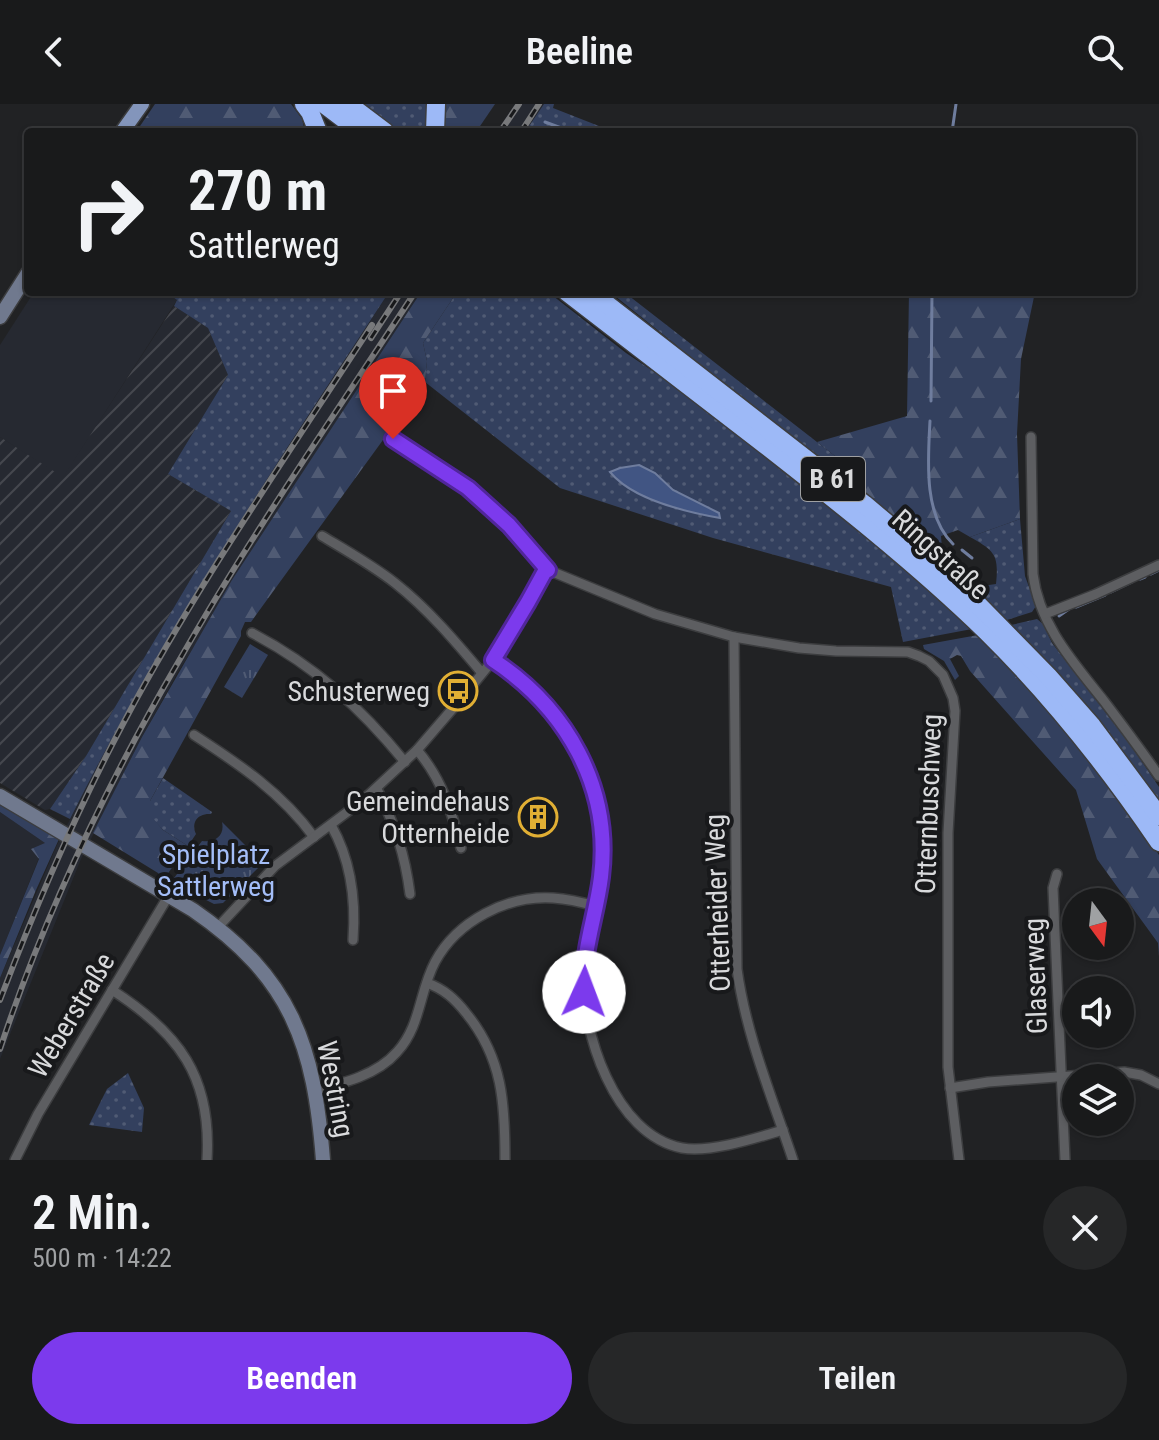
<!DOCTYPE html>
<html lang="de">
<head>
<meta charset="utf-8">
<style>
	:root { --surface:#191a1b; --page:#262728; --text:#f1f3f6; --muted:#9fa1a3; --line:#37383a; --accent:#7c3aed }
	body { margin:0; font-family:"Roboto Condensed",sans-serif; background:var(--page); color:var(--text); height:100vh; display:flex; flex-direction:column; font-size:30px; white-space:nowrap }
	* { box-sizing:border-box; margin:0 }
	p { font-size:26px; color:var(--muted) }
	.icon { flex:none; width:44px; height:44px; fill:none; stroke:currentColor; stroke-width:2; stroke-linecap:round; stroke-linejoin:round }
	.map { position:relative; height:1056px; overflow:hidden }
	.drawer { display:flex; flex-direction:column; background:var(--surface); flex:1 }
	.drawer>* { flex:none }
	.hud { position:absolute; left:24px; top:24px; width:1112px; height:168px; border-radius:8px; box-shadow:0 2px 6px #0004,0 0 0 2px var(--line); background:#191a1b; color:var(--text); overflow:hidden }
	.needle { width:52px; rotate:165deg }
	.fabs { position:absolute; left:1062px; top:784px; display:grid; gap:16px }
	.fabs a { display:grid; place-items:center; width:72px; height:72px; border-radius:50%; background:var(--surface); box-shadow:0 2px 6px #0004,0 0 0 2px var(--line); font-size:40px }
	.pin { position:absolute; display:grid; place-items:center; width:68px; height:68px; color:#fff; margin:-82px -34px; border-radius:50% 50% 50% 0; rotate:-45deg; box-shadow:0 0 8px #0007 }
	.pin .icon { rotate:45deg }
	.me { position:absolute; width:88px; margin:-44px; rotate:2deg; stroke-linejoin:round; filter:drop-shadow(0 0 6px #0008) }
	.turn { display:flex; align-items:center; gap:28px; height:168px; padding:0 32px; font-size:36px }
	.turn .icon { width:104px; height:104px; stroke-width:2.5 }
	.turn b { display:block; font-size:56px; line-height:68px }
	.round { display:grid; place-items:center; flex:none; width:84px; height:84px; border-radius:42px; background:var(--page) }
	.overview { display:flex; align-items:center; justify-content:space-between; height:136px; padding:0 32px }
	h1 { font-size:48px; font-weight:600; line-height:60px }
	.action { display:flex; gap:16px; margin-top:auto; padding:16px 32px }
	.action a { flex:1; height:92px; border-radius:48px; background:var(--accent); color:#fff; font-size:32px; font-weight:600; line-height:92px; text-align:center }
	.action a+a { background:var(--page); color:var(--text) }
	header { display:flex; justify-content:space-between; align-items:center; height:104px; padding:0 32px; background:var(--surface); font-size:36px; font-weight:600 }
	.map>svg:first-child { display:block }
</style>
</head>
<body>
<header><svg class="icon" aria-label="back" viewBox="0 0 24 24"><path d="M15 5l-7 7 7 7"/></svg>Beeline<svg class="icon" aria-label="search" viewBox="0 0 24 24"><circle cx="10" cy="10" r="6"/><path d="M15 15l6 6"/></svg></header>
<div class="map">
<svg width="1159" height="1056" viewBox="0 0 1159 1056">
	<defs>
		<pattern id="industrial-furrows" width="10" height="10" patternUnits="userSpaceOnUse" patternTransform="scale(2)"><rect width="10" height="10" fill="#262931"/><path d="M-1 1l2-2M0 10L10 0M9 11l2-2" fill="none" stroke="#45474e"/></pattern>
		<pattern id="grass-dots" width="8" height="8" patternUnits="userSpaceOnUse" patternTransform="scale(2)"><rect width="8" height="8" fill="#33405e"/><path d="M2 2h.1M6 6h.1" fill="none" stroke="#505b74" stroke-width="1.8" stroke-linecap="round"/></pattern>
		<pattern id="forest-firs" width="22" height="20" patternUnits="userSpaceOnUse" patternTransform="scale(2)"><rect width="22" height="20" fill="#33405e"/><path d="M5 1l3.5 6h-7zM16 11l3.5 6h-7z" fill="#505b74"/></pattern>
		<pattern id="park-tufts" width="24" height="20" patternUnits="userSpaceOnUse" patternTransform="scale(2)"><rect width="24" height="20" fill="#33405e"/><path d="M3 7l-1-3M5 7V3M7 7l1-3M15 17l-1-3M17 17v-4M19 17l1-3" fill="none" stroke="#505b74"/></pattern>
	</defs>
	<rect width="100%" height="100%" fill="#212224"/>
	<g fill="#262931">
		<polygon points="515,0 544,0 525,28 496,28"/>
		<polygon points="34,188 166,188 177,196 63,374 0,333 0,241"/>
		<polygon points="389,188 421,188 333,323 178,568 142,633 81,755 0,955 0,874 56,743 118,620 208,466"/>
		<polygon points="0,708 45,739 0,851"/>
	</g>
	<polygon fill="url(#industrial-furrows)" points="174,202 208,224 228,271 168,370 231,407 86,652 50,705 45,706 0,679 0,333 63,373"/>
	<g fill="url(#grass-dots)">
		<polygon points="357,0 430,0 430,28 394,28"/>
		<polygon points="544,0 554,0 553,4 604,24 604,28 525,28"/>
		<path d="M166 188H389C276 361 162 530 70 715L50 705 86 652 231 407 168 370 228 271 208 224 174 202 177 196Z"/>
		<polygon points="457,188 548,188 626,249 702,300 824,395 942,497 972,525 903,538 891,483 713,434 560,384 425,278 427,257 423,239"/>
		<polygon points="610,188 624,188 844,359 848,373 861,388 711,273 675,240"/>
		<path d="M1020 415 1025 472 1036 502 1032 508 1007 516 934 449 942 445 982 482 996 480C999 451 995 447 970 433Z"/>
		<polygon points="1037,515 1043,520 1052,539 1130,640 1159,683 1159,701 1053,565 1011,521"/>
		<path d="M163 674 212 708 211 710C197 709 191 719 196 730L188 742 163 726 149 711 150 697Z"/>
		<polygon points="128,969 144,1004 142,1028 89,1021 107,985"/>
	</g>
	<g fill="url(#forest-firs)">
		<polygon points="155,0 291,0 302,15 305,28 136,28"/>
		<polygon points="442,0 495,0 476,28 440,28"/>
		<polygon points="421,188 457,188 423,239 427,257 425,278 251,518 245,518 241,527 241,532 150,697 150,711 163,726 188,742 163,776 158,769 93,729 142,633 232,476"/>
		<polygon points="909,188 1035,188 1021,255 1017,330 1020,415 970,433 958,426 941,432 942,445 934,449 898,416 861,388 848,373 844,359 817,338 907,312"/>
		<polygon points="978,531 1005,558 1055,615 1130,708 1159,751 1159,852 1158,839 1097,755 1076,686 970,567 961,552 957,551 950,555 959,572 955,576 944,557 924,545 923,541"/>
		<polygon points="0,699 59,735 36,786 0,874 0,851 39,755 31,745 45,739 0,708"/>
	</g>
	<g fill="url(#park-tufts)">
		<polygon points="250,540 268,551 242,594 224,583"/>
		<path d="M222 718 263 759 223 799 214 800 171 778 202 737C216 739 225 731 222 718Z"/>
	</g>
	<path fill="#415583" stroke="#6f7d9e" stroke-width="2" d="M639 361 655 369 673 386 719 409 720 414C686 408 632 395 610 368L620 364Z"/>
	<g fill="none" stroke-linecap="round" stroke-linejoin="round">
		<g stroke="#6f7d9e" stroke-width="3">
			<polyline points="545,18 564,25 563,28"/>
			<polyline points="952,28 956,0"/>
			<polyline points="931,297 932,188"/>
			<path d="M930 317C928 355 923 411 953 440"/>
			<polyline points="962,446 972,454"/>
			<polyline points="1151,470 1159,466"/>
			<polyline points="1140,475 1145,473"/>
			<polyline points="1111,488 1132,478"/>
			<polyline points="1076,503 1105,491"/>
			<polyline points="1059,512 1069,505"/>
		</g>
		<defs>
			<g id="street">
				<path d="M1031 333 1033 470C1039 521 1074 559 1104 597 1123 622 1141 646 1159 672"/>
				<polyline points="393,335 468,384 509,421 548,466 655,510 734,533 799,544 836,547 908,548 919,552 929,557 943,571 953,594 955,607 948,729 948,963 959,1056"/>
				<path d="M322 432C347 447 372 461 395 479 428 505 455 537 482 569"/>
				<polyline points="1045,510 1096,490 1159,461"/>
				<path d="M252 529C315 562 360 603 405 658"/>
				<path d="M734 533 737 865C746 931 772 993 793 1056"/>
				<path d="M493 556C549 592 590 649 601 717 604 740 603 766 598 789 593 815 584 840 583 866 581 927 614 1031 682 1044 710 1049 756 1034 783 1026"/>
				<path d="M194 631C239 660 282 689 314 733"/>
				<path d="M417 646C442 675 452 708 461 744"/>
				<path d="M377 685C395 721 405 750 410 790"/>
				<path d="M331 721C351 756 356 796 353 836"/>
				<polyline points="1057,770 1053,784 1065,1056"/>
				<polyline points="218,823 275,762 362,697 417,646 467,588 493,556 528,498 545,467 548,466"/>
				<path d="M427 879C444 885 455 895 466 909 503 954 505 1000 505 1056"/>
				<path d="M112 886C179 929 212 973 207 1056"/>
				<polyline points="950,984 988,978 1124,968 1141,971 1159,980"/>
				<path d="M315 986C344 979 377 971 397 948 421 922 419 888 435 858 457 817 507 791 553 794 567 795 581 798 595 802"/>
				<polyline points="15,1056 38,1010 169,791"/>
			</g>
			<g id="secondary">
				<polyline points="0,213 28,169"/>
				<path d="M0 692 193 806C292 874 314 941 323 1056"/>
			</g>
			<polyline id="primary" points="122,28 142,0"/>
			<g id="highway">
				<polyline points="304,0 310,8 318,28"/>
				<polyline points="324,0 361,28"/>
				<polyline points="348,0 385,28"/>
				<polyline points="435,28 436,0"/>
				<path d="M567 188C631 237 695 287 759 336 837 397 915 458 986 527 1051 591 1108 663 1159 738"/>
				<polyline points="591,188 864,400 951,473 1048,572 1092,622 1159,712"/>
			</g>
		</defs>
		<use href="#street" stroke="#3c3d3f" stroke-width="12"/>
		<use href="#secondary" stroke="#3c3d3f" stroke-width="17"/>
		<use href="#primary" stroke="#3c3d3f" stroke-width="17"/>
		<use href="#highway" stroke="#3c3d3f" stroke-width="21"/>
		<use href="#street" stroke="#5d5e61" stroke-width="9"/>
		<use href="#secondary" stroke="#70798e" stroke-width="14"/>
		<use href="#primary" stroke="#8395bb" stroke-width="14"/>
		<use href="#highway" stroke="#9db9f7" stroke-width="18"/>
		<defs>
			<g id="rail">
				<polyline points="500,28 519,0"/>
				<polyline points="521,28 539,0"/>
				<polyline points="371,234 401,188"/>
				<path d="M0 896C36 801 76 708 124 618 197 481 287 352 372 221"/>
				<path d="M0 945C45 809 108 678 180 555 252 429 336 309 415 188"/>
			</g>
		</defs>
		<use href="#rail" stroke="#78797b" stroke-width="6"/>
		<use href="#rail" stroke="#18191b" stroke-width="3" stroke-dasharray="9" stroke-linecap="butt"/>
	</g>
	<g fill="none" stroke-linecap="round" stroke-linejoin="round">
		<defs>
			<path id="route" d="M393 335 468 384 509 421 548 466 545 467 528 498 493 556C566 604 612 683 601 773 596 813 582 846 584 888"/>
		</defs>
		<use href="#route" stroke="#51269a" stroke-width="20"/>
		<use href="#route" stroke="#7c3aed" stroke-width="14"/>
	</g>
	<defs>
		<symbol id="bus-ring" viewBox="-11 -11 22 22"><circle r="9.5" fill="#18191b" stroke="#e1af34" stroke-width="1.5"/><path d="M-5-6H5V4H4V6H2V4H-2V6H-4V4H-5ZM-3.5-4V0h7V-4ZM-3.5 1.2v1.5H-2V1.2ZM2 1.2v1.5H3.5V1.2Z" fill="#e1af34"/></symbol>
		<symbol id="building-ring" viewBox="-11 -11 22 22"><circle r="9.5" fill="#18191b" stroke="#e1af34" stroke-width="1.5"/><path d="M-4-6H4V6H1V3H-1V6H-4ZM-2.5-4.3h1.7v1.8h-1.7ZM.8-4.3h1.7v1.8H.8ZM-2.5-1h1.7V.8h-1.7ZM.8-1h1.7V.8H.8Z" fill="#e1af34"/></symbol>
	</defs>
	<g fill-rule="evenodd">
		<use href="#bus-ring" x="436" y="565" width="44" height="44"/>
		<use href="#building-ring" x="516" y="691" width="44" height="44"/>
	</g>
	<g text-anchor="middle" stroke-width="8" stroke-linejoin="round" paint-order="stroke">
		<rect fill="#18191b" stroke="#9fa0a2" stroke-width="2" x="801" y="353" width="64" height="44" rx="6"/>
		<g font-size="26" font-weight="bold" fill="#d9dadc">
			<text x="833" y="384">B 61</text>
		</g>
		<g font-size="28" fill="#d9dadc" stroke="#18191b">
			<text transform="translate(941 450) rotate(42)" y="10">Ringstraße</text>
			<text transform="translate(928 700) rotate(-88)" y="10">Otternbuschweg</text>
			<text transform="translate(717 799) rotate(-92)" y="10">Otterheider Weg</text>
			<text transform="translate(1035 872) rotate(-92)" y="10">Glaserweg</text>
			<text transform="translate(71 911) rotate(-59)" y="10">Weberstraße</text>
			<text transform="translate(336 985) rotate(79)" y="10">Westring</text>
		</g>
		<g font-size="28" fill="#d9dadc" stroke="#18191b" text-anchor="end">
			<text x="430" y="597">Schusterweg</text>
			<text x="510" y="707">Gemeindehaus<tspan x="510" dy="32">Otternheide</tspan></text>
		</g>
		<g font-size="28" fill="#a4bef8" stroke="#18191b">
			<text x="216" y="760">Spielplatz<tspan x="216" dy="32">Sattlerweg</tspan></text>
		</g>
	</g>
</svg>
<div class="fabs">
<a><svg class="needle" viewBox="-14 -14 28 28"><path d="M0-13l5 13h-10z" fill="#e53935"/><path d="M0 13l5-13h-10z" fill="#9fa1a3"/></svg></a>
<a><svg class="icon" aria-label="sound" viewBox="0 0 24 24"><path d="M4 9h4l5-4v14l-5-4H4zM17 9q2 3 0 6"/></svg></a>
<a><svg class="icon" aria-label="layers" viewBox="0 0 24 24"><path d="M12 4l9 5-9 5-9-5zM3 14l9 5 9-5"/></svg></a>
</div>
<div class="pin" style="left:393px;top:335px;background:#d93025"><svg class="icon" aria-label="arrive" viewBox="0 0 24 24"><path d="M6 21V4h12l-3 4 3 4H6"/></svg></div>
<svg class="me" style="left:584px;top:888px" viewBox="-20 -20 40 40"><circle r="19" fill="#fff"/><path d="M0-13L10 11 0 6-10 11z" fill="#7c3aed"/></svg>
<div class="hud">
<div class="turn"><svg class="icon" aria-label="right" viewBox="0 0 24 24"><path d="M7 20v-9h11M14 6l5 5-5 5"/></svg><div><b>270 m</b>Sattlerweg</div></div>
</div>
</div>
<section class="drawer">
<div class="overview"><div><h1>2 Min.</h1><p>500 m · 14:22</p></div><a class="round"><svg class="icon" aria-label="close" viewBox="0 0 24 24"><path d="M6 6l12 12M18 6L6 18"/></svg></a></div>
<div class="action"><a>Beenden</a><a>Teilen</a></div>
</section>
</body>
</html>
